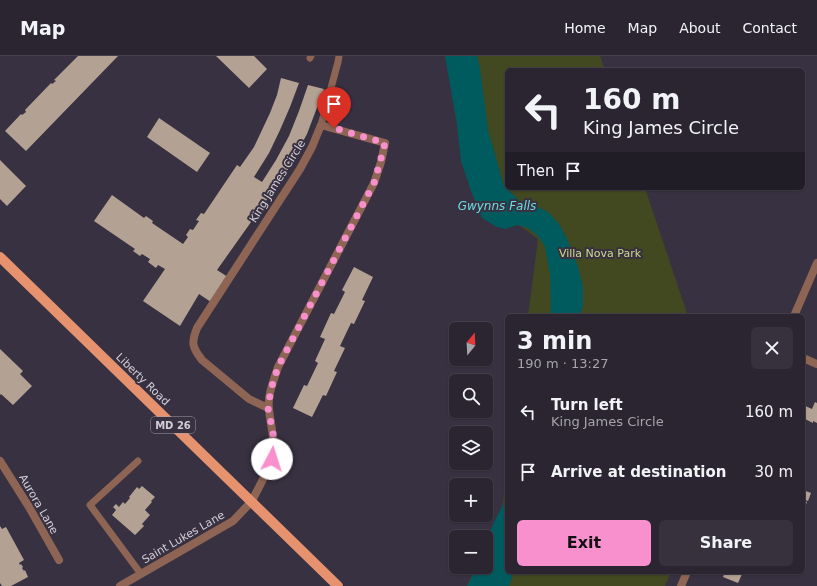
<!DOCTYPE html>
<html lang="en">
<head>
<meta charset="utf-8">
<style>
	:root { --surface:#2a2531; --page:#36313d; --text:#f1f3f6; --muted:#a5a5ab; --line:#46424d; --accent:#f790cd }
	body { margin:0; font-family:"DejaVu Sans",sans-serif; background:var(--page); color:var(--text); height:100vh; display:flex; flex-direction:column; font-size:15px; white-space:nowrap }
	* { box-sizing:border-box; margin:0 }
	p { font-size:13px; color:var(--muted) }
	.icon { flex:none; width:22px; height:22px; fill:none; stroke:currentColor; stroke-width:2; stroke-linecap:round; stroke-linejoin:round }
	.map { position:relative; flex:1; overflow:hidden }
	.drawer { position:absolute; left:505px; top:258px; width:300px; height:260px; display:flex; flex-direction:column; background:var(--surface); border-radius:6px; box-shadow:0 1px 3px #0004,0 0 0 1px var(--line) }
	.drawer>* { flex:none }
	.banner { position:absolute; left:505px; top:12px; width:300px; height:122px; border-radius:6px; box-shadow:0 1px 3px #0004,0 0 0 1px var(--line); background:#2a2531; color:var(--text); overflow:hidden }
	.needle { width:26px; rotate:18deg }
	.controls { position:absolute; left:449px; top:266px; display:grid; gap:8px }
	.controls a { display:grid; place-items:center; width:44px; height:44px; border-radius:6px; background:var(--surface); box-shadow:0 1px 3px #0004,0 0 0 1px var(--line); font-size:20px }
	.pin { position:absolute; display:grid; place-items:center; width:34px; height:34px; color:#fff; margin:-41px -17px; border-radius:50% 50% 50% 0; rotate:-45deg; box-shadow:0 0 4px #0007 }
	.pin .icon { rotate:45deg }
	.me { position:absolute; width:44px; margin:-22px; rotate:5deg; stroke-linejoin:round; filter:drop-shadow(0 0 3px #0008) }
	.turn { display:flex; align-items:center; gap:14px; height:84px; padding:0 12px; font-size:18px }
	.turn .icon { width:52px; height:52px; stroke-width:2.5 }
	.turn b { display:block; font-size:28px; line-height:34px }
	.then { display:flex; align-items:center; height:38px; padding:0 12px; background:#0003; gap:8px; font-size:15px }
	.round { display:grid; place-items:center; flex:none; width:42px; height:42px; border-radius:6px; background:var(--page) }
	.overview { display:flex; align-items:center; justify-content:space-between; height:68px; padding:0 12px }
	h1 { font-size:24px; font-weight:600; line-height:30px }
	.primary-button { display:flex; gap:8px; margin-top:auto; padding:8px 12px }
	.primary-button a { flex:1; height:46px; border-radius:6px; background:var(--accent); color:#111; font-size:16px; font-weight:600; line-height:46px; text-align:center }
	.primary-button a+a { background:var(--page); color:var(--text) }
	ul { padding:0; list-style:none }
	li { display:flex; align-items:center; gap:12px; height:60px; padding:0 12px }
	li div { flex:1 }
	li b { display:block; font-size:15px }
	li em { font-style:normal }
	header { display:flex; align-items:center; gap:24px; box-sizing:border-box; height:56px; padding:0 20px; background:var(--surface); border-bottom:1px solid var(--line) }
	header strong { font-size:19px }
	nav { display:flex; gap:22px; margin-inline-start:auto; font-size:14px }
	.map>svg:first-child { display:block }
</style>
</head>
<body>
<header>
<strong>Map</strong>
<nav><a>Home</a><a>Map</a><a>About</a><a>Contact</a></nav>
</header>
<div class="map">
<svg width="817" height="530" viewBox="0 0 817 530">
	<rect width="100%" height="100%" fill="#383141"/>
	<g fill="#42481f">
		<polygon points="445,0 600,0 605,14 507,14 507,132 645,132 688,260 528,260 538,183 471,133"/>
		<polygon points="507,416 507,516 671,516 665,530 467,530 475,511 486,511 502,452"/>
	</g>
	<g fill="#005b5f">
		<polygon points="445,0 477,0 480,12 488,74 504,130 520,145 532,148 548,156 559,168 568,185 578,211 583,231 583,249 580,260 551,260 550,219 545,191 538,180 528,172 517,169 506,173 497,171 482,162 471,135 461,105 457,69"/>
		<polygon points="507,441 507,516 514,516 509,530 467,530 477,511 486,511 486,487 494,466"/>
	</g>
	<g fill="#b3a294">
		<polygon points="78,0 118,0 26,95 5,75 21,58 22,59 26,56 25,54 51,27 52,28 56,25 54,24"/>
		<polygon points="216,0 254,0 267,13 249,32"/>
		<polygon points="281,22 299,27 290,51 280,74 269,97 254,121 262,126 276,104 289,80 299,55 308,29 324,33 307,78 286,117 274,136 273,135 217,214 231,223 214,248 199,238 180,270 143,245 165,213 158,209 156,212 148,206 150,203 142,198 140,200 133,195 135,193 94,165 112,139 144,162 146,160 153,165 152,167 183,188 188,181 186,179 190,173 193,174 199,165 196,164 201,157 204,158 237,109 240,111 254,91 270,57 277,39"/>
		<polygon points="159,62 210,97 197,116 147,81"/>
		<polygon points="0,104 26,130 7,150 0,143"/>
		<polygon points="354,211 373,221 362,244 365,245 354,268 351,267 340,290 345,292 334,315 337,316 326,340 323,339 312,361 293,352 304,329 307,330 318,307 315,305 325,283 320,281 331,257 334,258 345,236 342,234"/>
		<polygon points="0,293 23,315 20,318 32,330 13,349 1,338 0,339"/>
		<polygon points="815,346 817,347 817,367 813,365 813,367 805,363 803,367 803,349 812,353"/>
		<polygon points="142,430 155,441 151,445 152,446 145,454 150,459 142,468 144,470 135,479 112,459 116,454 113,451 116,448 119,451 123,446 125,448 130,442 129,441 137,431 139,433"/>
		<polygon points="803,434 811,437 808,445 803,443"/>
		<polygon points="803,444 807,446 803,456"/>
		<polygon points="0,470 2,473 6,471 24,504 19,507 20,509 21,508 23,511 22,512 24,515 25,514 28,521 11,530 2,530 0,527"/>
		<polygon points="725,516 743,516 738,527 723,521"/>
	</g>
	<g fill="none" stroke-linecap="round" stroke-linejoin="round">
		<g stroke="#8e6554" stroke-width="7">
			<polyline points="310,2 311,0"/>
			<polyline points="321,69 338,6 339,0"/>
			<polyline points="138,405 90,449 141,518"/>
		</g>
		<g stroke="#8e6554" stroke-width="8">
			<polyline points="803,302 817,308"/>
			<polyline points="0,405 29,451 59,504"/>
			<path d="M252 445C260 428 272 410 273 390 274 378 270 366 269 353 267 340 274 324 278 311L374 127 381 106 385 87 321 69 312 91 300 113 197 272C191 287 192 291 202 304L249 343 268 352"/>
		</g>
		<g stroke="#8e6554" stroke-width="8">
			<polyline points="794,260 817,207"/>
			<polyline points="120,530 233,465 252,445"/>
			<polyline points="681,530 687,516"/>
		</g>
		<polyline stroke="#e6926f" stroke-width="10" points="0,201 338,530"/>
	</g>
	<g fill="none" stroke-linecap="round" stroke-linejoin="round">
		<polyline stroke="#f790cd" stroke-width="7" stroke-dasharray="0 12.6" points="272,403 274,390 273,377 268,352 271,333 278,311 374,127 380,106 385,87 334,72"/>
	</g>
	<g text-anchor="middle" stroke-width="4" stroke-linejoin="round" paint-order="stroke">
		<rect fill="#383141" stroke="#a4a0ab" stroke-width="1" x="151" y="361" width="44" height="16" rx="3"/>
		<g font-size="10" font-weight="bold" fill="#d3cfd9">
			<text x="173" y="373">MD 26</text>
		</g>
		<g font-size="11" fill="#d3cfd9" stroke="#383141">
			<text transform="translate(277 125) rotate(-58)" y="4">King James Circle</text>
			<text transform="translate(143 323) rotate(44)" y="4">Liberty Road</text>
			<text transform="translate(39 448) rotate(60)" y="4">Aurora Lane</text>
			<text transform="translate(183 481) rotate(-30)" y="4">Saint Lukes Lane</text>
		</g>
		<g font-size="11" fill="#cedb8b" stroke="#383141">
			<text x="600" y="201">Villa Nova Park</text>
		</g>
		<g font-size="12" font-style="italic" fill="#6ddde3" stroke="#383141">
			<text x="497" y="154">Gwynns Falls</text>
		</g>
	</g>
</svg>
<div class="controls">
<a><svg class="needle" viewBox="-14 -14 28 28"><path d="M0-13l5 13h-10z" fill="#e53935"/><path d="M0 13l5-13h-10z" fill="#a5a5ab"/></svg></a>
<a><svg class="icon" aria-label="search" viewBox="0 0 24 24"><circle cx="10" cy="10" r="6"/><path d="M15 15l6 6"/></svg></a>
<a><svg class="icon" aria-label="layers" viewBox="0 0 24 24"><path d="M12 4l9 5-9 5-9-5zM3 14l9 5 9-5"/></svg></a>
<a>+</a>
<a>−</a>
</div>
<div class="pin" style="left:334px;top:72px;background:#d93025"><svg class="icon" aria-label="arrive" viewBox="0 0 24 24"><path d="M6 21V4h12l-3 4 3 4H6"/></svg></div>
<svg class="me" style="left:272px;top:403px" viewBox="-20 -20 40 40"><circle r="19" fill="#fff"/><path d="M0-13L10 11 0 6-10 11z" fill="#f790cd"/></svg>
<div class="banner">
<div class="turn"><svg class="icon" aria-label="left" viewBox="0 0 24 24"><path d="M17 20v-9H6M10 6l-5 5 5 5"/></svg><div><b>160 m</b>King James Circle</div></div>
<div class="then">Then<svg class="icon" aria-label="arrive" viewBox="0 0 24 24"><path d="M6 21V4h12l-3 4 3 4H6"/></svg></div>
</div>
<section class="drawer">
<div class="overview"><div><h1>3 min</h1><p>190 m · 13:27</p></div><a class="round"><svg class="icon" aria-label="close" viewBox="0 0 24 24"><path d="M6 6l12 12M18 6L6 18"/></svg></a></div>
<ul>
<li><svg class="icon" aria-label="left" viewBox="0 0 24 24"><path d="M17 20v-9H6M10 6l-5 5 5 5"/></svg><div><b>Turn left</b><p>King James Circle</p></div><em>160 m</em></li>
<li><svg class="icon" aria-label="arrive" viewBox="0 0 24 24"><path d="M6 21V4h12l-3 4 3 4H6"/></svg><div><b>Arrive at destination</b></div><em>30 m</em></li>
</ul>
<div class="primary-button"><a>Exit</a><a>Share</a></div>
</section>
</div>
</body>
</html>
